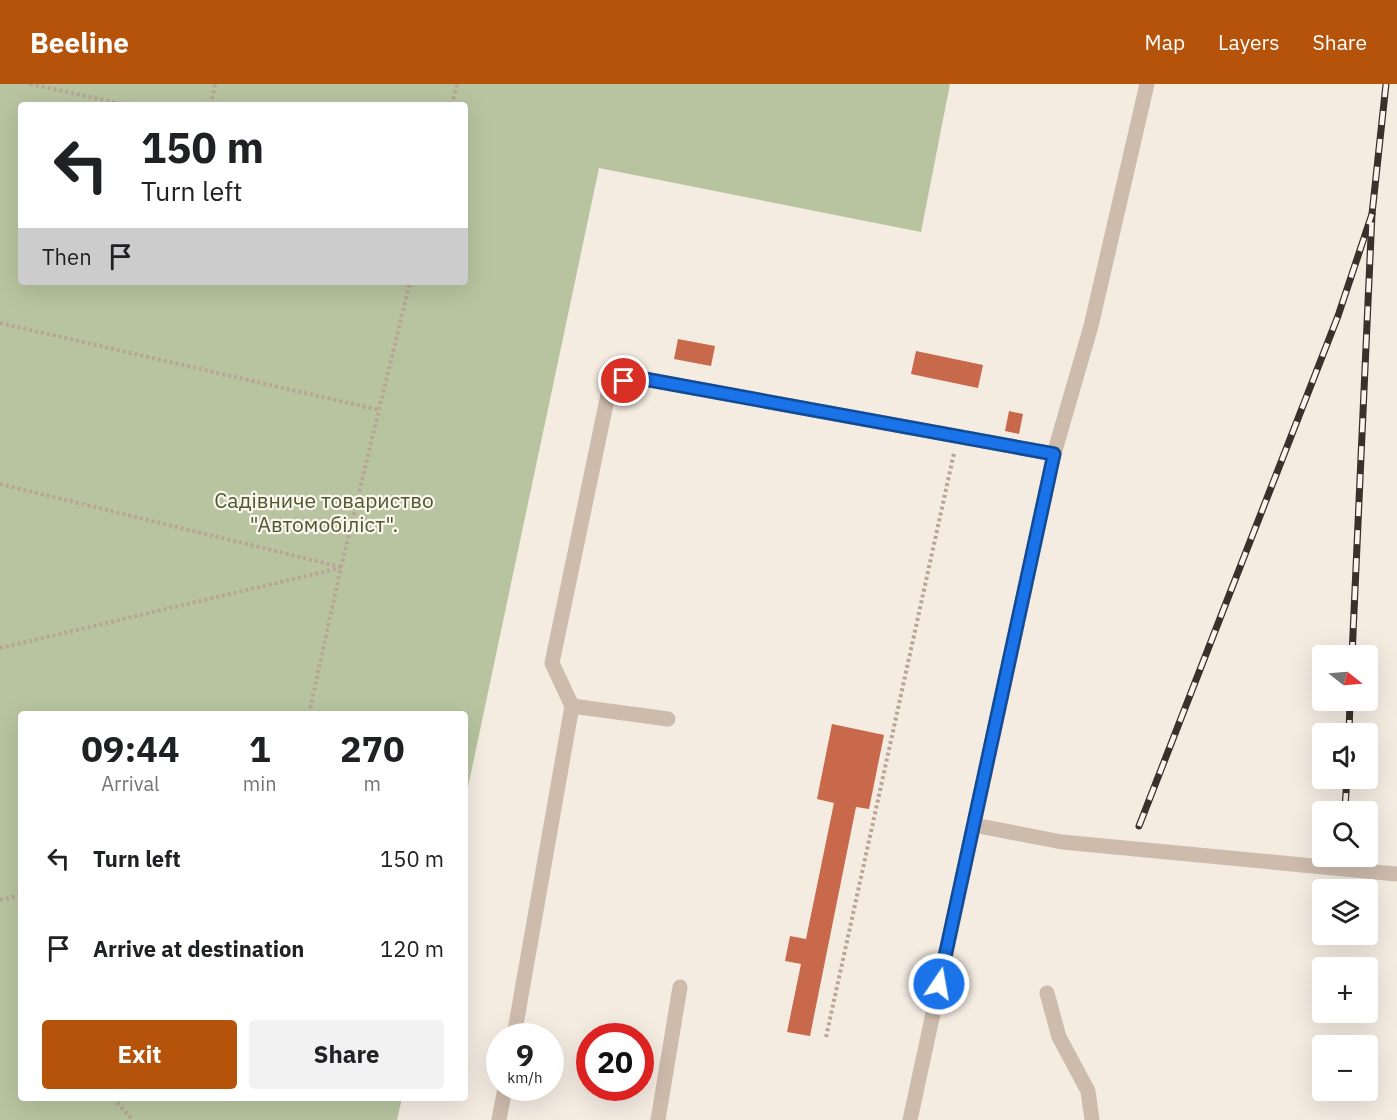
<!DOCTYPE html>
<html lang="en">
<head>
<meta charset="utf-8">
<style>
	:root { --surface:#fff; --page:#f2f2f2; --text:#202124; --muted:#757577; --accent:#b45309 }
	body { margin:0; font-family:"IBM Plex Sans",sans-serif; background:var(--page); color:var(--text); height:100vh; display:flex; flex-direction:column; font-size:22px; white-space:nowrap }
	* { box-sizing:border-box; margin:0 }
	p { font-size:20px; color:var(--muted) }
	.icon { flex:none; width:33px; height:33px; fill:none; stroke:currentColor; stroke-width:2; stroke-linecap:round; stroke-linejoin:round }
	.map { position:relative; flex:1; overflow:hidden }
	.sheet { position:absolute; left:18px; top:627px; width:450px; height:390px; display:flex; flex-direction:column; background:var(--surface); border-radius:6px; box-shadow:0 6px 24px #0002 }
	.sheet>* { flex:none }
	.hud { position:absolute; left:18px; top:18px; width:450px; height:183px; border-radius:6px; box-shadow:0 6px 24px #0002; background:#fff; color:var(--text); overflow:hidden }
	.needle { width:39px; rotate:107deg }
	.fabs { position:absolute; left:1312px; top:561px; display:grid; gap:12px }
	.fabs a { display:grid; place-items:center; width:66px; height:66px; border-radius:6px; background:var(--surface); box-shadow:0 6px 24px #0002; font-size:30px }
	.speed { position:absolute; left:486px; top:939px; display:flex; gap:12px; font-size:30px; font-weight:700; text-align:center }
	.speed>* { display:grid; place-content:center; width:78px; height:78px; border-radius:50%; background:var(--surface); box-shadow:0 6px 24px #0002; line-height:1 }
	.speed small { font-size:15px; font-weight:400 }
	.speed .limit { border:9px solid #d22; background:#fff; color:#111 }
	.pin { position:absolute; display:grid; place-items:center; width:51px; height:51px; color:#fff; margin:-26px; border:3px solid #fff; border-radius:50%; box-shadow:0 2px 6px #0007 }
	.me { position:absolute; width:66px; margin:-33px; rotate:12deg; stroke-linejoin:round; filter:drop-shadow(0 0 4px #0008) }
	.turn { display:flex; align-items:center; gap:21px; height:126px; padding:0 24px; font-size:27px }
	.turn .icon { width:78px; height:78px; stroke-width:2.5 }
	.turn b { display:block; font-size:42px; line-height:51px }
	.then { display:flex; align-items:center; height:57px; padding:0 24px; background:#0003; gap:12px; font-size:22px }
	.eta { display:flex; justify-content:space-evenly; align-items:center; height:102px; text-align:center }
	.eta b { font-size:36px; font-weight:800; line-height:42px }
	.action { display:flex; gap:12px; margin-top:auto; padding:12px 24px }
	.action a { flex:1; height:69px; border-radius:6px; background:var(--accent); color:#fff; font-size:24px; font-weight:800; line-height:69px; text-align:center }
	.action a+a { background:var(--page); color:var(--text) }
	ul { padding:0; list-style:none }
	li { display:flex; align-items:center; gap:18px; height:90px; padding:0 24px }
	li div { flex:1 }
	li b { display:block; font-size:22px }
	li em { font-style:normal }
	header { display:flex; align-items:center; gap:36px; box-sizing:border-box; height:84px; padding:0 30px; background:var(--accent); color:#fff }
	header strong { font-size:28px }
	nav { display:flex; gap:33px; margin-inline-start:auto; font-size:21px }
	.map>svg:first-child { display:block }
</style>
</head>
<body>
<header>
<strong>Beeline</strong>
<nav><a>Map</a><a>Layers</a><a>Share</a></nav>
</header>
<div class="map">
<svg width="1397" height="1036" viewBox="0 0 1397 1036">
	<rect width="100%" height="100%" fill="#f4ebe1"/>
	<path fill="#b8c4a0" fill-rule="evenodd" d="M0 0H950L921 148 599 84 465 717V630H21V1014H402L397 1036H0ZM21 21H465V198H21Z"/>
	<g fill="#c8694b">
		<polygon points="678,255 715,262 711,282 674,275"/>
		<polygon points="916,267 983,281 978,304 911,290"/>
		<polygon points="1009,327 1023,330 1019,350 1005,347"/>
		<polygon points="832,640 884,651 869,725 856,723 810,952 787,948 801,880 785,877 790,852 806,855 834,719 817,715"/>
	</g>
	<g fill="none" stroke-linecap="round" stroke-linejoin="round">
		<g stroke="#b9a596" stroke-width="4" stroke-dasharray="3 3" stroke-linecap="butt">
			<polyline points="30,0 127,21"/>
			<polyline points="211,21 215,0"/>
			<polyline points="452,21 457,0"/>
			<polyline points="0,239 379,326"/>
			<polyline points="0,400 341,483"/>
			<polyline points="0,564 340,484"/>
			<polyline points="309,630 341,483 410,198"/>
			<polyline points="0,816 21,811"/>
			<polyline points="826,953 954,369"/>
			<polyline points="113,1014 133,1036"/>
		</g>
		<g stroke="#cdbbac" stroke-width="15">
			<polyline points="572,622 668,635"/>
			<polyline points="974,741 1062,758 1397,790"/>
			<polyline points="1047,909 1059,953 1088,1007 1092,1036"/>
			<polyline points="514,952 572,622 552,579 610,301 639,294 1054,370"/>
			<polyline points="499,1036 505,1004"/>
			<polyline points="658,1036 680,903"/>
			<polyline points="910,1036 1054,370 1091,242 1147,0"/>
		</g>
		<defs>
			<g id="rail">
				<polyline points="1352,572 1372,130 1386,0"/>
				<polyline points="1349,650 1350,616"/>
				<polyline points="1345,723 1347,694"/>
				<polyline points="1139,742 1338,232 1372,130"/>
			</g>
		</defs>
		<use href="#rail" stroke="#3b302b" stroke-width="7"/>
		<use href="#rail" stroke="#fbf5ee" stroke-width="4.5" stroke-dasharray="14" stroke-linecap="butt"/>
	</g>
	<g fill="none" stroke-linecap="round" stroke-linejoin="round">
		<defs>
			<polyline id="route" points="624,297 639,294 1054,370 939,900"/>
		</defs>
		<use href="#route" stroke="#114b97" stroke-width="15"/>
		<use href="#route" stroke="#1a73e8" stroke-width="10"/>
	</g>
	<g text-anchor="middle" stroke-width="4.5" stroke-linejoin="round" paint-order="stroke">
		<g font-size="21" fill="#4a5a2e" stroke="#fbf5ee">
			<text x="324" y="424">Садівниче товариство<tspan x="324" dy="24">"Автомобіліст".</tspan></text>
		</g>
	</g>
</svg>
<div class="fabs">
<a><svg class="needle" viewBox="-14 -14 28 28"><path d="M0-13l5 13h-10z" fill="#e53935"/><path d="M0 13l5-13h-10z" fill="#757577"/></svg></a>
<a><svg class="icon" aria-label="sound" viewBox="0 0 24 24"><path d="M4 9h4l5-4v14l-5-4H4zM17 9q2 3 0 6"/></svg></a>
<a><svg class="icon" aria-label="search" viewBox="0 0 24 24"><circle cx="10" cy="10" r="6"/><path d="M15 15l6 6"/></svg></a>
<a><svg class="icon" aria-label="layers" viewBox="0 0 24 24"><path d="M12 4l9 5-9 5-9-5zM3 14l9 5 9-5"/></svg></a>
<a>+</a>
<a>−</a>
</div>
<div class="speed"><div>9<small>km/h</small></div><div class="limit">20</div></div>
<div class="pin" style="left:624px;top:297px;background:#d93025"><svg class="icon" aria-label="arrive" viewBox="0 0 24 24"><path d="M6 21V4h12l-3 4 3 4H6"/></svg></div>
<svg class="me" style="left:939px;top:900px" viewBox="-20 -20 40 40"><circle r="17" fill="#1a73e8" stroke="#fff" stroke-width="3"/><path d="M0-11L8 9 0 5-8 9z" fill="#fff"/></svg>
<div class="hud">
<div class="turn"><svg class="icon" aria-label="left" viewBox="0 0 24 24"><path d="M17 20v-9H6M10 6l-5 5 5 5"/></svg><div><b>150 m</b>Turn left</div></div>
<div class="then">Then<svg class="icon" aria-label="arrive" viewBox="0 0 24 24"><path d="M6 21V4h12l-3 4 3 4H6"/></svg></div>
</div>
<section class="sheet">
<div class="eta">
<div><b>09:44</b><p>Arrival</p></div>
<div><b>1</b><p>min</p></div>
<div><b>270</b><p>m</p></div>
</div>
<ul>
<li><svg class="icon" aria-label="left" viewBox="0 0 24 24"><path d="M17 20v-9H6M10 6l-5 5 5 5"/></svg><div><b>Turn left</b></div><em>150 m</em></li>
<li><svg class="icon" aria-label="arrive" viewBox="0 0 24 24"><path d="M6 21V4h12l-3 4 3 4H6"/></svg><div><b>Arrive at destination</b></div><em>120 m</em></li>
</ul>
<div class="action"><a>Exit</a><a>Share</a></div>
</section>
</div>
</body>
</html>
